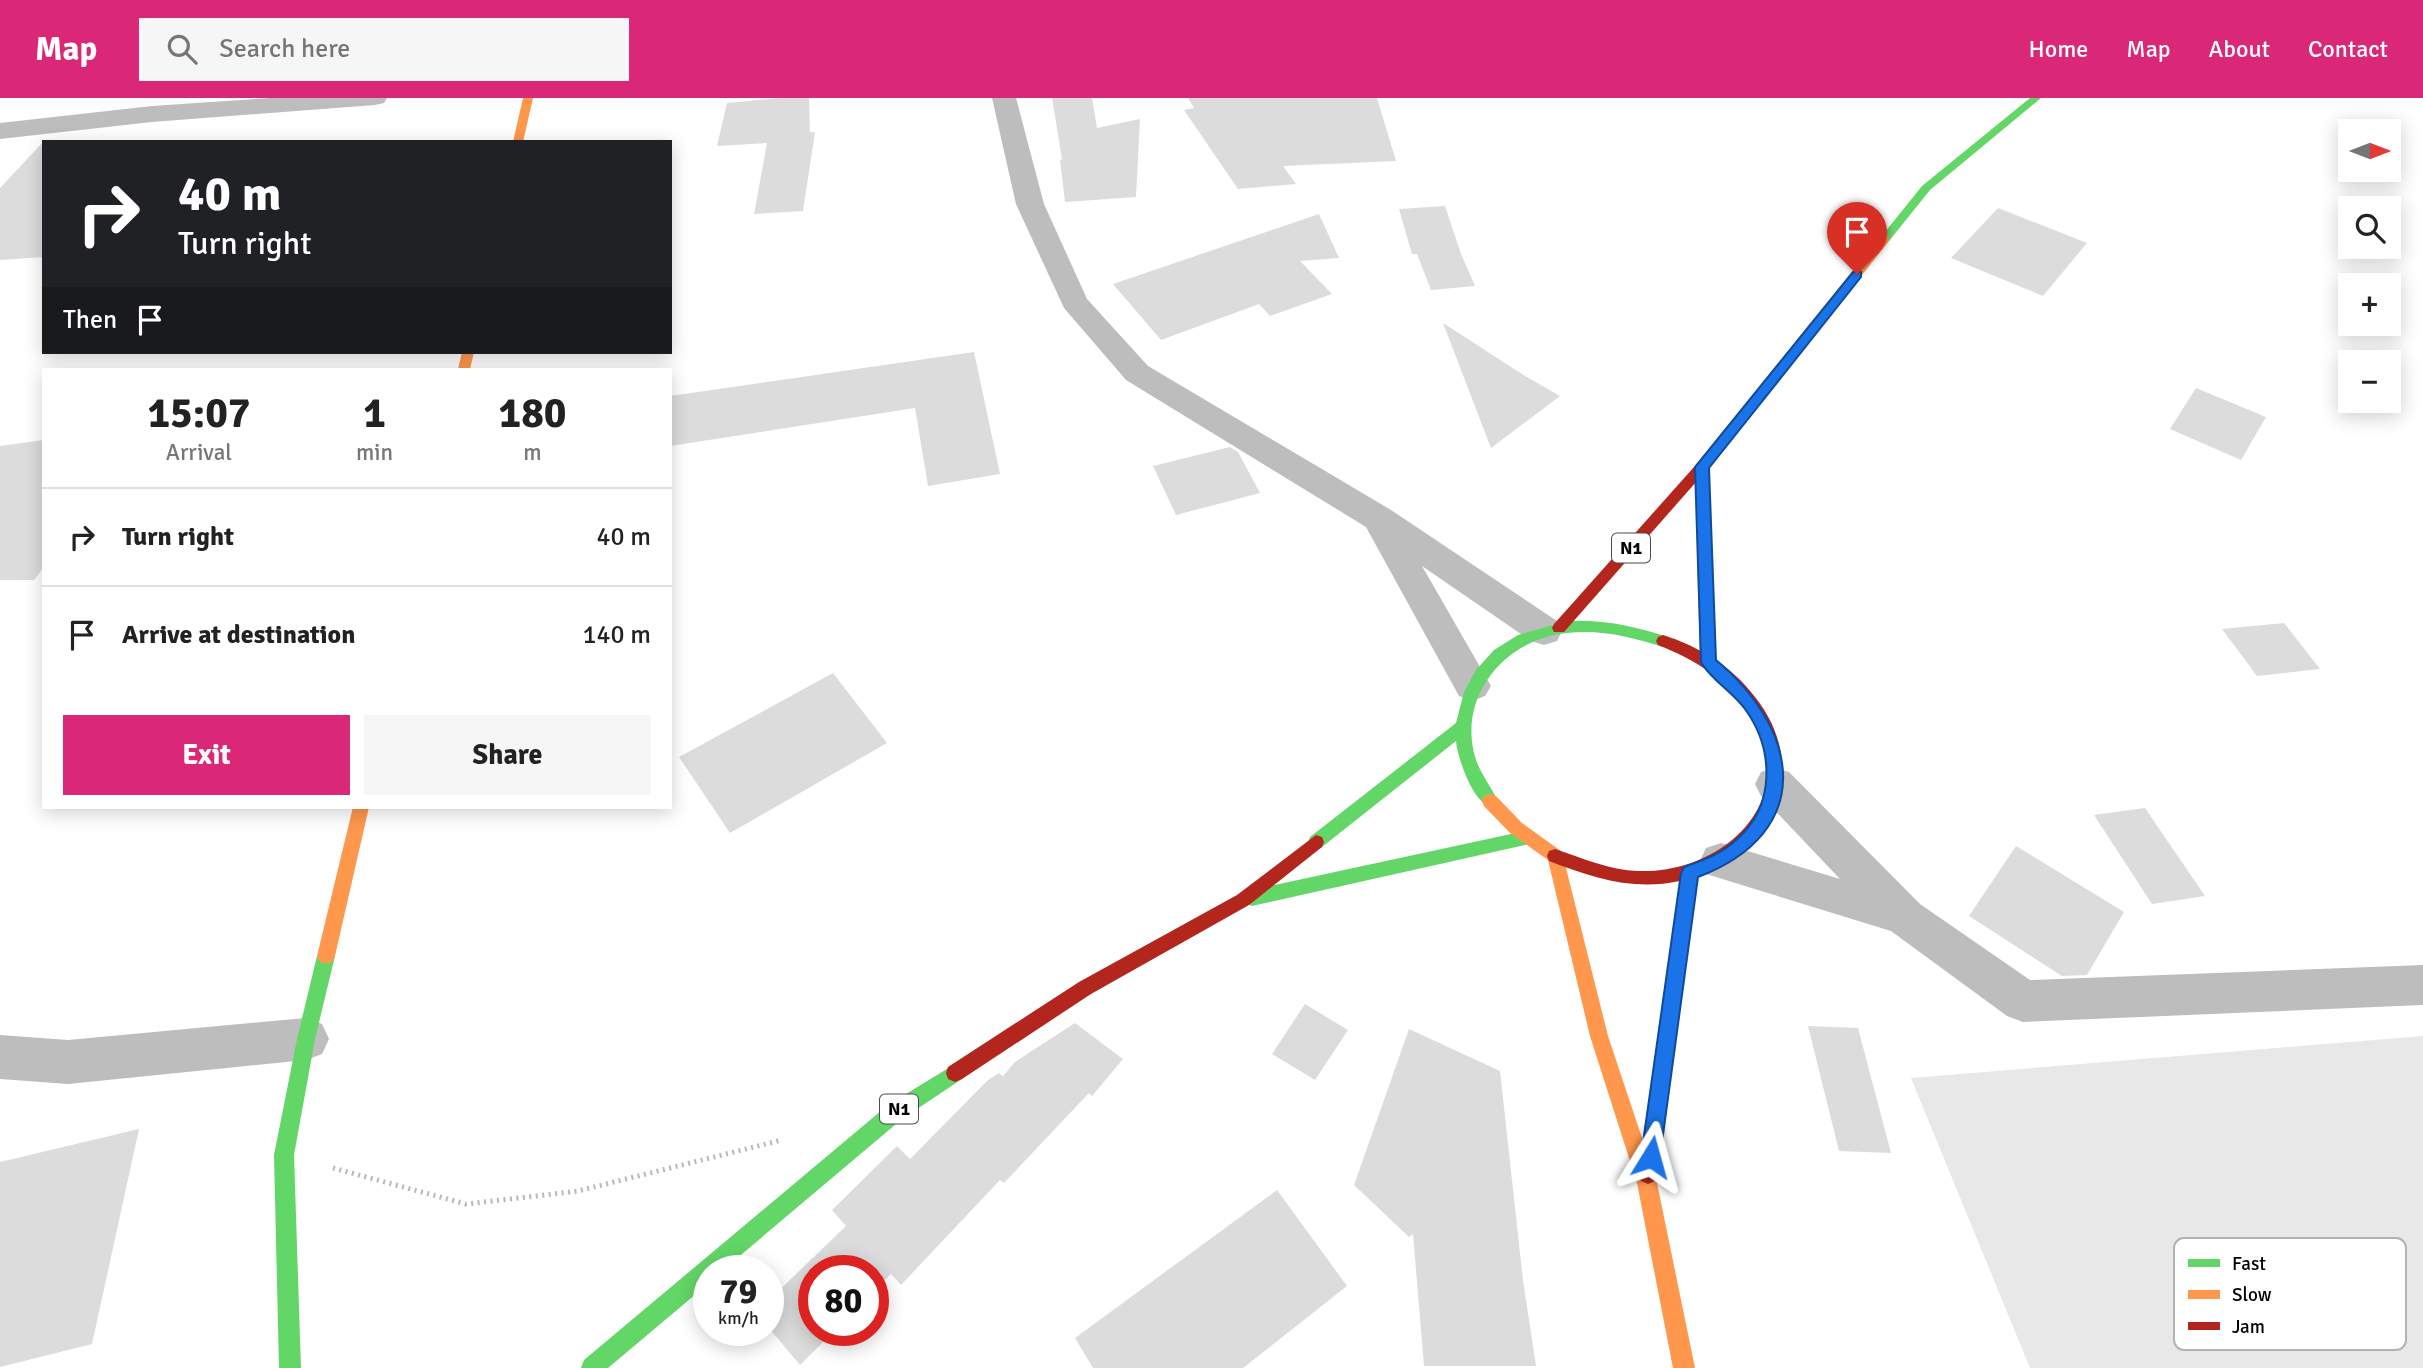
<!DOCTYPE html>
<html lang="en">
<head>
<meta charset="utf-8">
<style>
	:root { --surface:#fff; --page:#f6f6f6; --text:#222; --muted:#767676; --line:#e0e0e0; --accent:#db2777 }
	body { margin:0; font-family:Signika,sans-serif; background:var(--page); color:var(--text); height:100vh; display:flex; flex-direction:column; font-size:26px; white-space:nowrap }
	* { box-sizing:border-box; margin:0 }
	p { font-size:23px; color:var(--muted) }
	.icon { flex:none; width:38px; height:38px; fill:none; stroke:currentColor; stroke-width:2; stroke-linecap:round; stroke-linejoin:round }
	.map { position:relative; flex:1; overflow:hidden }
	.side { position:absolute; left:42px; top:270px; width:630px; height:441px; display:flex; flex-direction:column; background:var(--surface); border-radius:0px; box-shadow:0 4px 18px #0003 }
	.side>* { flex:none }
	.top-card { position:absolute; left:42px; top:42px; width:630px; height:214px; border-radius:0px; box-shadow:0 4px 18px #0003; background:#202124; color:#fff; overflow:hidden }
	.needle { width:46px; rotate:90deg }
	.tools { position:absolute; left:2338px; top:21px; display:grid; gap:14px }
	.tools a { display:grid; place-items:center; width:63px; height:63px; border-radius:0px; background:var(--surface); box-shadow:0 4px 18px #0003; font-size:35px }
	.speed { position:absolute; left:693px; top:1157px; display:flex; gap:14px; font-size:35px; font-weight:700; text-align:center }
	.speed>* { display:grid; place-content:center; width:91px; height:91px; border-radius:50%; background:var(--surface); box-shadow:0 4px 18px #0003; line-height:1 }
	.speed small { font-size:18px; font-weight:400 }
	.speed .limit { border:10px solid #d22; background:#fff; color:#111 }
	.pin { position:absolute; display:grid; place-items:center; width:60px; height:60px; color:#fff; margin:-72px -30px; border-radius:50% 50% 50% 0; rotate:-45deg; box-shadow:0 0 7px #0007 }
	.pin .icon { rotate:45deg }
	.me { position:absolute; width:77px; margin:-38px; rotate:8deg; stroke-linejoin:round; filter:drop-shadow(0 0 5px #0008) }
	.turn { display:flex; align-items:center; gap:24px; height:147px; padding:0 21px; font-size:32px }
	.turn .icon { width:91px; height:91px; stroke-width:2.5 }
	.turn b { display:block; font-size:49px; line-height:60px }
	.then { display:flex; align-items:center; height:66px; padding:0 21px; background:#0003; gap:14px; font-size:26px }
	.eta { display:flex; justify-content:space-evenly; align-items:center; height:119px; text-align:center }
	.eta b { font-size:42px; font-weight:700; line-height:49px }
	.primary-button { display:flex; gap:14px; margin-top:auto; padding:14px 21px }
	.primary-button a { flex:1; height:80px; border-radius:0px; background:var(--accent); color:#fff; font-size:28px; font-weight:700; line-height:80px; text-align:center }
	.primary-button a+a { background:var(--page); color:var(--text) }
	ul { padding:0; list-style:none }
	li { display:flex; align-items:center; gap:21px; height:98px; padding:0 21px; border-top:2px solid var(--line) }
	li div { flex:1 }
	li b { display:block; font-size:26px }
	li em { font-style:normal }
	header { display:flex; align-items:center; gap:42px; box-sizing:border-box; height:98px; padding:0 35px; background:var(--accent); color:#fff }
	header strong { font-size:33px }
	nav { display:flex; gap:38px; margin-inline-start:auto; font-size:24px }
	.search { width:490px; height:63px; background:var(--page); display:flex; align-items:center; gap:18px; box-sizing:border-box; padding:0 24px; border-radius:0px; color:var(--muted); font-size:26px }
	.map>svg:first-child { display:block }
</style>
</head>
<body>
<header>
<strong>Map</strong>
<div class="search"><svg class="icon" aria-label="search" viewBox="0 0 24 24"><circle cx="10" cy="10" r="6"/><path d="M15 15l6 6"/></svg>Search here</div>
<nav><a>Home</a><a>Map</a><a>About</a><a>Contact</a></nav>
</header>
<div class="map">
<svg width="2423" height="1270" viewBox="0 0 2423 1270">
	<rect width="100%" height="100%" fill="#fff"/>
	<polygon fill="#e8e8e8" points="2423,938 2423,1270 2030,1270 1911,980"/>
	<g fill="#dcdcdc">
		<polygon points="780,0 809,0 810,34 815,34 803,113 754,116 767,45 717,48 727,5"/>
		<polygon points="1052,0 1092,0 1097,30 1140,21 1136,99 1065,104 1060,62 1062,61"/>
		<polygon points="1188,0 1377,0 1396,63 1283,68 1296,86 1238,91 1184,12 1194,10"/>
		<polygon points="44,43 44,159 0,162 0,90"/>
		<polygon points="1445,108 1461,156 1475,188 1431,192 1417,156 1412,156 1399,111"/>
		<polygon points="1998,110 2087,145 2043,198 1951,160"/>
		<polygon points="1319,116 1339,160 1300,163 1332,196 1270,218 1259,206 1161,242 1113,186"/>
		<polygon points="1443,225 1522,276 1560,298 1491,350"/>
		<polygon points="974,254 1000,376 928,388 915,310 670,348 670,298"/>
		<polygon points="2196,290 2266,319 2241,362 2170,331"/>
		<polygon points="44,342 44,469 34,482 0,482 0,348"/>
		<polygon points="1230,349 1238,354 1260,395 1176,417 1153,368"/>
		<polygon points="2284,525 2320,571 2257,578 2222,531"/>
		<polygon points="833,575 887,645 730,735 679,659"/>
		<polygon points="2145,710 2205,798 2152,806 2094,717"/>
		<polygon points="2016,748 2124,814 2087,877 2062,878 1969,818"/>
		<polygon points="1305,906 1348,932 1315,982 1272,956"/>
		<polygon points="1075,925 1123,961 1092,998 1089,995 1004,1085 1000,1082 901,1187 891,1176 873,1194 873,1172 814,1172 814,1232 835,1232 800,1267 768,1229 768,1203 846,1128 832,1112 897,1048 910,1061 988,982 999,975 1003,978 1015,964"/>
		<polygon points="1808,928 1858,930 1891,1055 1839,1053"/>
		<polygon points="1409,931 1500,973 1523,1182 1536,1268 1424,1268 1413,1136 1409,1139 1354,1087"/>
		<polygon points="139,1031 92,1246 0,1269 0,1064"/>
		<polygon points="1277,1092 1347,1188 1243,1270 1093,1270 1075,1240"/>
	</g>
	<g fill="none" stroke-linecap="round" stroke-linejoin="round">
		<polyline stroke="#b8b8b8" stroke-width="5" stroke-dasharray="2 4.5" stroke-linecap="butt" points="333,1070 466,1106 578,1093 782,1042"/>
		<g fill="#bdbdbd" fill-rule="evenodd">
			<polygon points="270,0 387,0 384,5 375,7 152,24 0,41 0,25 152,8"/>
			<polygon points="992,0 1016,0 1044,106 1087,201 1148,268 1391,412 1557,523 1562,533 1557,543 1544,547 1531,543 1422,468 1491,588 1485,598 1472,603 1459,598 1366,429 1126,282 1064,210 1016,106"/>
			<polygon points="1775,670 1789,674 1920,806 2030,882 2423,867 2423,907 2023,924 2007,918 1891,833 1706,776 1700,763 1706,750 1721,745 1840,781 1761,698 1755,686 1761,674"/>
			<polygon points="306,920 322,926 329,941 322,956 306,962 68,986 0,981 0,937 68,942"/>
		</g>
		<g fill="#63d668" fill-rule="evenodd">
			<polygon points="2030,0 2041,0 1930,92 1889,143 1881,143 1881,139 1922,88"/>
			<polygon points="1702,364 1709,369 1716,564 1708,570 1700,564 1695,369"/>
			<path d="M1567 523C1602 521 1635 528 1668 539L1670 543 1663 549C1632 539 1600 531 1567 535 1510 540 1462 591 1473 650 1476 670 1489 685 1498 703L1496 708C1476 715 1457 659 1456 643L1322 749 1316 751 1310 749 1308 744 1310 739 1456 625 1464 594 1476 572 1494 552 1518 537Z"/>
			<polygon points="1525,733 1531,735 1533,740 1531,745 1525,747 1252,808 1246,805 1243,800 1246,795 1252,792"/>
			<polygon points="326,850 332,852 335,858 315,941 294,1057 301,1270 279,1270 274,1057 297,941 317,858 320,852"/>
			<polygon points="955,966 962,969 964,975 962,981 902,1021 723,1172 709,1172 709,1185 608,1270 581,1270 584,1262 888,1007"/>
		</g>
		<g fill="#ff974d" fill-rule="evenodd">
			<polygon points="523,0 533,0 523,44 513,44"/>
			<polygon points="1885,138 1889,139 1889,143 1704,375 1694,375 1692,372 1694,369 1881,139"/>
			<polygon points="462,254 474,254 470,271 458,271"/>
			<polygon points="1490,696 1496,698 1522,725 1561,753 1563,758 1608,938 1657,1085 1695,1270 1673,1270 1637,1085 1590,938 1548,762 1510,735 1484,708 1482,703 1484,698"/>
			<polygon points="353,709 369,709 335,858 332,864 326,866 320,864 317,858"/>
		</g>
		<g fill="#b3261e" fill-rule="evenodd">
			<polygon points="1699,367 1706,372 1704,375 1564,534 1554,534 1552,530 1554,526 1694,369"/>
			<path d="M1663 537C1698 548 1733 569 1755 599 1810 668 1777 750 1698 778L1658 1076 1655 1083 1648 1086 1641 1083 1638 1076 1680 783C1633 793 1593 780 1549 763L1547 758 1549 753 1555 751C1582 760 1609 772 1638 773 1723 776 1804 702 1751 616 1730 583 1694 561 1658 547L1656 543 1658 539Z"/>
			<polygon points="1316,737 1322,739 1324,744 1322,749 1249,807 1091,896 962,981 955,984 948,981 946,975 948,969 1079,884 1237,797"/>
		</g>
	</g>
	<path fill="#1a73e8" stroke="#114b97" stroke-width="2" d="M1857 173 1861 174V179L1709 370 1716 562C1801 633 1816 734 1698 779L1660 1059 1658 1066 1651 1069 1644 1066 1641 1059 1681 775 1684 769C1703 762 1721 756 1736 742 1776 708 1774 651 1745 611 1733 594 1710 581 1701 564L1695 369 1853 174Z"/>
	<g text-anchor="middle" stroke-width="7" stroke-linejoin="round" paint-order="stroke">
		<g fill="#fff" stroke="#4c4c4c" stroke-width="2">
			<rect x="1612" y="435.5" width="38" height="29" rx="5"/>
			<rect x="880" y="996.5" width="38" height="29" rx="5"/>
		</g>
		<g font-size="18" font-weight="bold" fill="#000">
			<text x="1631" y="456">N1</text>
			<text x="899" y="1017">N1</text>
		</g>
	</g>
	<rect x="2174" y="1140" width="232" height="112" rx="10" fill="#fff" stroke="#b2b2b2" stroke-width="2"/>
	<rect x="2188" y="1161" width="32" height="8" fill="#63d668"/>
	<rect x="2188" y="1192" width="32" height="9" fill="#ff974d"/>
	<rect x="2188" y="1224" width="32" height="8" fill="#b3261e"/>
	<g font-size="19" fill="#000">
		<text x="2232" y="1172">Fast</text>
		<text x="2232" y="1203">Slow</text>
		<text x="2232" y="1235">Jam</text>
	</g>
</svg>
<div class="tools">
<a><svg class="needle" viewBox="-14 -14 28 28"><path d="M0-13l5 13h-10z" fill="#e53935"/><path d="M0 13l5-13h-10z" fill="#767676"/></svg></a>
<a><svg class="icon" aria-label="search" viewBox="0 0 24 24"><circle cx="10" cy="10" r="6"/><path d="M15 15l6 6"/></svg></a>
<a>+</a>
<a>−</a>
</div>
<div class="speed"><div>79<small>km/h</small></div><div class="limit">80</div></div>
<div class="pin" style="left:1857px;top:176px;background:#d93025"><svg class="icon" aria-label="arrive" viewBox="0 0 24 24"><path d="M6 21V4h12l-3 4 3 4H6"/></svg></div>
<svg class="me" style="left:1651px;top:1059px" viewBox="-20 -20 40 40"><path d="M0-17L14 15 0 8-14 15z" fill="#1a73e8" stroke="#fff" stroke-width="4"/></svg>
<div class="top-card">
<div class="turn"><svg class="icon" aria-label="right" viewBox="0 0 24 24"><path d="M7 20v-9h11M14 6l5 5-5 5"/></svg><div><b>40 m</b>Turn right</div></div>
<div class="then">Then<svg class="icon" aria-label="arrive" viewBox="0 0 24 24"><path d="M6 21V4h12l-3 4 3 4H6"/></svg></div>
</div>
<section class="side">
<div class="eta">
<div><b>15:07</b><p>Arrival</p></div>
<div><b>1</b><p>min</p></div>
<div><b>180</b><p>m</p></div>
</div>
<ul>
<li><svg class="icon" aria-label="right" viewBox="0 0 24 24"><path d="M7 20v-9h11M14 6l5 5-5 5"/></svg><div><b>Turn right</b></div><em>40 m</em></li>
<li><svg class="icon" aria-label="arrive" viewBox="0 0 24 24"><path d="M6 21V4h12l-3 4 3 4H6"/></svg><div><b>Arrive at destination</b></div><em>140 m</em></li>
</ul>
<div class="primary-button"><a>Exit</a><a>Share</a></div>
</section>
</div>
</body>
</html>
